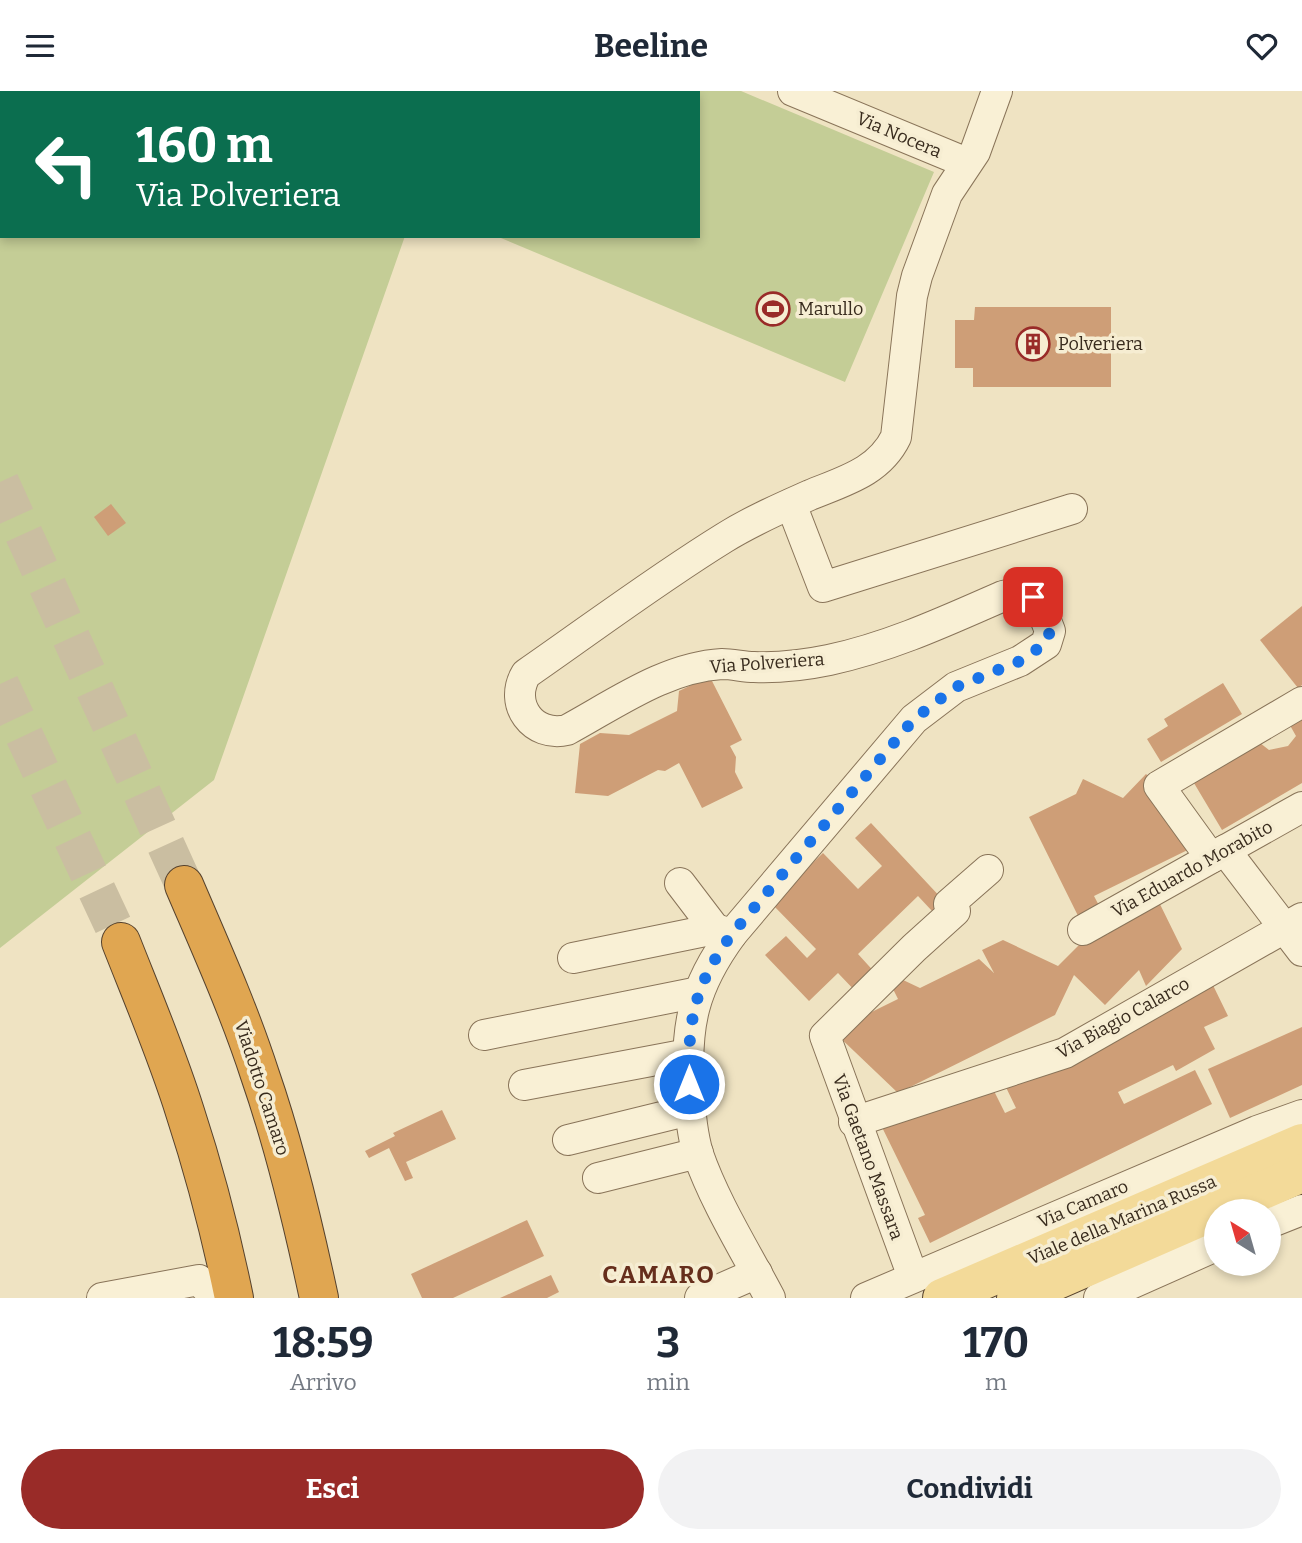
<!DOCTYPE html>
<html lang="it">
<head>
<meta charset="utf-8">
<style>
	:root { --surface:#fff; --page:#f2f2f3; --text:#1f2937; --muted:#747a83; --accent:#992b28 }
	body { margin:0; font-family:Bitter,serif; background:var(--page); color:var(--text); height:100vh; display:flex; flex-direction:column; font-size:26px; white-space:nowrap }
	* { box-sizing:border-box; margin:0 }
	p { font-size:23px; color:var(--muted) }
	.icon { flex:none; width:38px; height:38px; fill:none; stroke:currentColor; stroke-width:2; stroke-linecap:round; stroke-linejoin:round }
	.map { position:relative; height:1207px; overflow:hidden }
	.sheet { display:flex; flex-direction:column; background:var(--surface); flex:1 }
	.sheet>* { flex:none }
	.hud { position:absolute; left:0px; top:0px; width:700px; height:147px; box-shadow:0 4px 10px #0003; background:#0b6e4f; color:#fff; overflow:hidden }
	.needle { width:46px; rotate:323deg }
	.fabs { position:absolute; left:1204px; top:1108px; display:grid; gap:14px }
	.fabs a { display:grid; place-items:center; width:77px; height:77px; border-radius:50%; background:var(--surface); box-shadow:0 4px 10px #0003; font-size:35px }
	.pin { position:absolute; display:grid; place-items:center; width:60px; height:60px; color:#fff; margin:-30px; border-radius:14px; box-shadow:0 4px 10px #0006 }
	.me { position:absolute; width:77px; margin:-38px; rotate:0deg; stroke-linejoin:round; filter:drop-shadow(0 0 5px #0008) }
	.turn { display:flex; align-items:center; gap:24px; height:147px; padding:0 21px; font-size:32px }
	.turn .icon { width:91px; height:91px; stroke-width:2.5 }
	.turn b { display:block; font-size:49px; line-height:60px }
	.eta { display:flex; justify-content:space-evenly; align-items:center; height:119px; text-align:center }
	.eta b { font-size:42px; font-weight:700; line-height:49px }
	.cta { display:flex; gap:14px; margin-top:auto; padding:14px 21px }
	.cta a { flex:1; height:80px; border-radius:42px; background:var(--accent); color:#fff; font-size:28px; font-weight:700; line-height:80px; text-align:center }
	.cta a+a { background:var(--page); color:var(--text) }
	header { display:flex; justify-content:space-between; align-items:center; height:91px; padding:0 21px; background:var(--surface); font-size:32px; font-weight:700 }
	.map>svg:first-child { display:block }
</style>
</head>
<body>
<header><svg class="icon" aria-label="menu" viewBox="0 0 24 24"><path d="M4 6h16M4 12h16M4 18h16"/></svg>Beeline<svg class="icon" aria-label="heart" viewBox="0 0 24 24"><path d="M12 20l-8-8c-3-5 5-10 8-4 3-6 11-1 8 4z"/></svg></header>
<div class="map">
<svg width="1302" height="1207" viewBox="0 0 1302 1207">
	<rect width="100%" height="100%" fill="#efe3c2"/>
	<g fill="#c4cd96">
		<polygon points="0,0 454,0 2,2 2,145 405,145 214,689 0,857"/>
		<polygon points="548,0 741,0 934,81 845,291 496,145 698,145 698,2 547,2"/>
	</g>
	<g fill="#ce9e77">
		<polygon points="975,216 1111,216 1111,296 973,296 973,277 955,277 955,229 974,229"/>
		<polygon points="111,413 126,432 108,445 94,426"/>
		<polygon points="1302,515 1302,594 1298,597 1260,549"/>
		<polygon points="700,590 712,590 742,649 730,655 736,666 735,681 743,697 702,717 679,672 665,680 658,679 608,705 575,702 580,653 600,642 629,644 677,620 679,600"/>
		<polygon points="1223,592 1242,623 1161,671 1147,648 1168,635 1164,628"/>
		<polygon points="1302,611 1302,692 1222,739 1185,677 1246,641 1269,659 1288,655 1296,645 1283,622"/>
		<polygon points="1146,683 1212,747 1094,805 1106,828 1099,835 1107,844 1123,812 1152,797 1182,858 1146,895 1139,879 1105,914 1074,884 1055,924 898,1002 833,940 898,908 884,880 920,897 979,868 994,882 982,859 1003,849 1058,875 1088,845 1029,726 1076,703 1083,688 1123,707"/>
		<polygon points="871,732 944,810 933,821 918,805 858,863 878,885 859,904 838,882 809,910 765,864 786,845 807,867 816,858 771,812 823,762 858,798 882,775 855,747"/>
		<polygon points="1208,884 1228,925 1204,936 1215,958 1176,980 1173,974 1118,1001 1124,1013 1195,979 1212,1013 930,1152 918,1127 925,1124 878,1028 982,976 1005,1022 1016,1017 1000,984"/>
		<polygon points="1302,936 1302,994 1230,1027 1208,978"/>
		<polygon points="442,1019 456,1048 406,1071 413,1087 405,1090 389,1057 369,1067 365,1060 395,1045 393,1042"/>
		<polygon points="527,1129 544,1165 453,1207 422,1207 411,1183"/>
		<polygon points="551,1184 559,1201 547,1207 500,1207"/>
	</g>
	<g fill="none" stroke-linecap="round" stroke-linejoin="round">
		<g stroke="#cabea1" stroke-width="38" stroke-dasharray="38 19" stroke-linecap="butt">
			<polyline points="0,391 184,794"/>
			<polyline points="0,593 121,851"/>
		</g>
		<defs>
			<g id="minor">
				<polyline points="793,0 967,72"/>
				<polyline points="791,413 823,496 1072,418"/>
				<polyline points="1225,759 1302,860"/>
				<polyline points="1211,767 1159,695 1302,611"/>
				<polyline points="680,792 715,838"/>
				<polyline points="1083,839 1302,716"/>
				<polyline points="573,867 715,838 732,843"/>
				<polyline points="484,944 699,901"/>
				<polyline points="524,994 688,963"/>
				<polyline points="854,1031 1065,962 1302,827"/>
				<polyline points="568,1049 690,1019"/>
				<polyline points="598,1087 698,1062"/>
				<polyline points="1269,1132 1302,1119"/>
				<polyline points="913,1186 825,945 914,857 955,820 949,813 988,779"/>
				<polyline points="102,1207 199,1189 216,1207"/>
				<polyline points="700,1207 757,1182"/>
				<path d="M770 1207C746 1161 715 1112 698 1063 692 1042 690 1021 689 999 685 935 693 896 732 843L914 628 956 596 1020 570 1046 553 1050 540 1041 517 1033 506 1021 501 1003 505C946 530 890 556 829 569 805 574 779 577 754 576 744 576 733 573 722 573 666 576 615 613 567 639 533 647 508 613 526 583 591 538 656 489 724 447 751 430 781 417 810 404 844 390 879 381 896 346L912 205 917 185 947 103 975 61 997 0"/>
				<polyline points="866,1207 1257,1040 1302,1024"/>
				<polyline points="1099,1207 1216,1155"/>
			</g>
			<g id="major">
				<polyline points="942,1207 1302,1052"/>
				<polyline points="1016,1207 1302,1082"/>
			</g>
			<g id="highway">
				<path d="M184 794C211 857 239 919 260 984 285 1056 303 1132 319 1207"/>
				<path d="M121 851C143 907 167 963 185 1021 205 1082 221 1144 234 1207"/>
			</g>
		</defs>
		<use href="#minor" stroke="#897459" stroke-width="32"/>
		<use href="#major" stroke="#56422d" stroke-width="40"/>
		<use href="#highway" stroke="#56422d" stroke-width="40"/>
		<use href="#minor" stroke="#f9f0d5" stroke-width="30"/>
		<use href="#major" stroke="#f3da99" stroke-width="38"/>
		<use href="#highway" stroke="#e0a651" stroke-width="38"/>
	</g>
	<g fill="none" stroke-linecap="round" stroke-linejoin="round">
		<path stroke="#1a73e8" stroke-width="12" stroke-dasharray="0 21.6" d="M689 993C688 930 693 896 732 843L914 628 956 596 1020 570 1046 552 1050 540 1041 517 1033 506"/>
	</g>
	<defs>
		<symbol id="stadium-ring" viewBox="-11 -11 22 22"><circle r="9.5" fill="#f6edd2" stroke="#992b28" stroke-width="1.5"/><path d="M0-5a6.5 5 0 1 0 0 10a6.5 5 0 1 0 0-10ZM-3.5-1.8h7v3.6h-7Z" fill="#992b28"/></symbol>
		<symbol id="building-ring" viewBox="-11 -11 22 22"><circle r="9.5" fill="#f6edd2" stroke="#992b28" stroke-width="1.5"/><path d="M-4-6H4V6H1V3H-1V6H-4ZM-2.5-4.3h1.7v1.8h-1.7ZM.8-4.3h1.7v1.8H.8ZM-2.5-1h1.7V.8h-1.7ZM.8-1h1.7V.8H.8Z" fill="#992b28"/></symbol>
	</defs>
	<g fill-rule="evenodd">
		<use href="#stadium-ring" x="754" y="199" width="38" height="38"/>
		<use href="#building-ring" x="1014" y="234" width="38" height="38"/>
	</g>
	<g text-anchor="middle" stroke-width="7" stroke-linejoin="round" paint-order="stroke">
		<g font-size="18" fill="#382b1d" stroke="#f6edd2">
			<text transform="translate(899 44) rotate(23)" y="6">Via Nocera</text>
			<text transform="translate(767 572) rotate(-4)" y="6">Via Polveriera</text>
			<text transform="translate(1192 778) rotate(-29)" y="6">Via Eduardo Morabito</text>
			<text transform="translate(1123 927) rotate(-29)" y="6">Via Biagio Calarco</text>
			<text transform="translate(262 997) rotate(72)" y="6">Viadotto Camaro</text>
			<text transform="translate(868 1066) rotate(70)" y="6">Via Gaetano Massara</text>
			<text transform="translate(1083 1113) rotate(-23)" y="6">Via Camaro</text>
			<text transform="translate(1122 1129) rotate(-23)" y="6">Viale della Marina Russa</text>
		</g>
		<g font-size="18" fill="#382b1d" stroke="#f6edd2" text-anchor="start">
			<text x="798" y="224">Marullo</text>
			<text x="1058" y="259">Polveriera</text>
		</g>
		<g font-size="24" font-weight="bold" letter-spacing="2" fill="#662e1c" stroke="#f6edd2">
			<text x="659" y="1192">CAMARO</text>
		</g>
	</g>
</svg>
<div class="fabs">
<a><svg class="needle" viewBox="-14 -14 28 28"><path d="M0-13l5 13h-10z" fill="#e53935"/><path d="M0 13l5-13h-10z" fill="#747a83"/></svg></a>
</div>
<div class="pin" style="left:1033px;top:506px;background:#d93025"><svg class="icon" aria-label="arrive" viewBox="0 0 24 24"><path d="M6 21V4h12l-3 4 3 4H6"/></svg></div>
<svg class="me" style="left:689px;top:993px" viewBox="-20 -20 40 40"><circle r="17" fill="#1a73e8" stroke="#fff" stroke-width="3"/><path d="M0-11L8 9 0 5-8 9z" fill="#fff"/></svg>
<div class="hud">
<div class="turn"><svg class="icon" aria-label="left" viewBox="0 0 24 24"><path d="M17 20v-9H6M10 6l-5 5 5 5"/></svg><div><b>160 m</b>Via Polveriera</div></div>
</div>
</div>
<section class="sheet">
<div class="eta">
<div><b>18:59</b><p>Arrivo</p></div>
<div><b>3</b><p>min</p></div>
<div><b>170</b><p>m</p></div>
</div>
<div class="cta"><a>Esci</a><a>Condividi</a></div>
</section>
</body>
</html>
